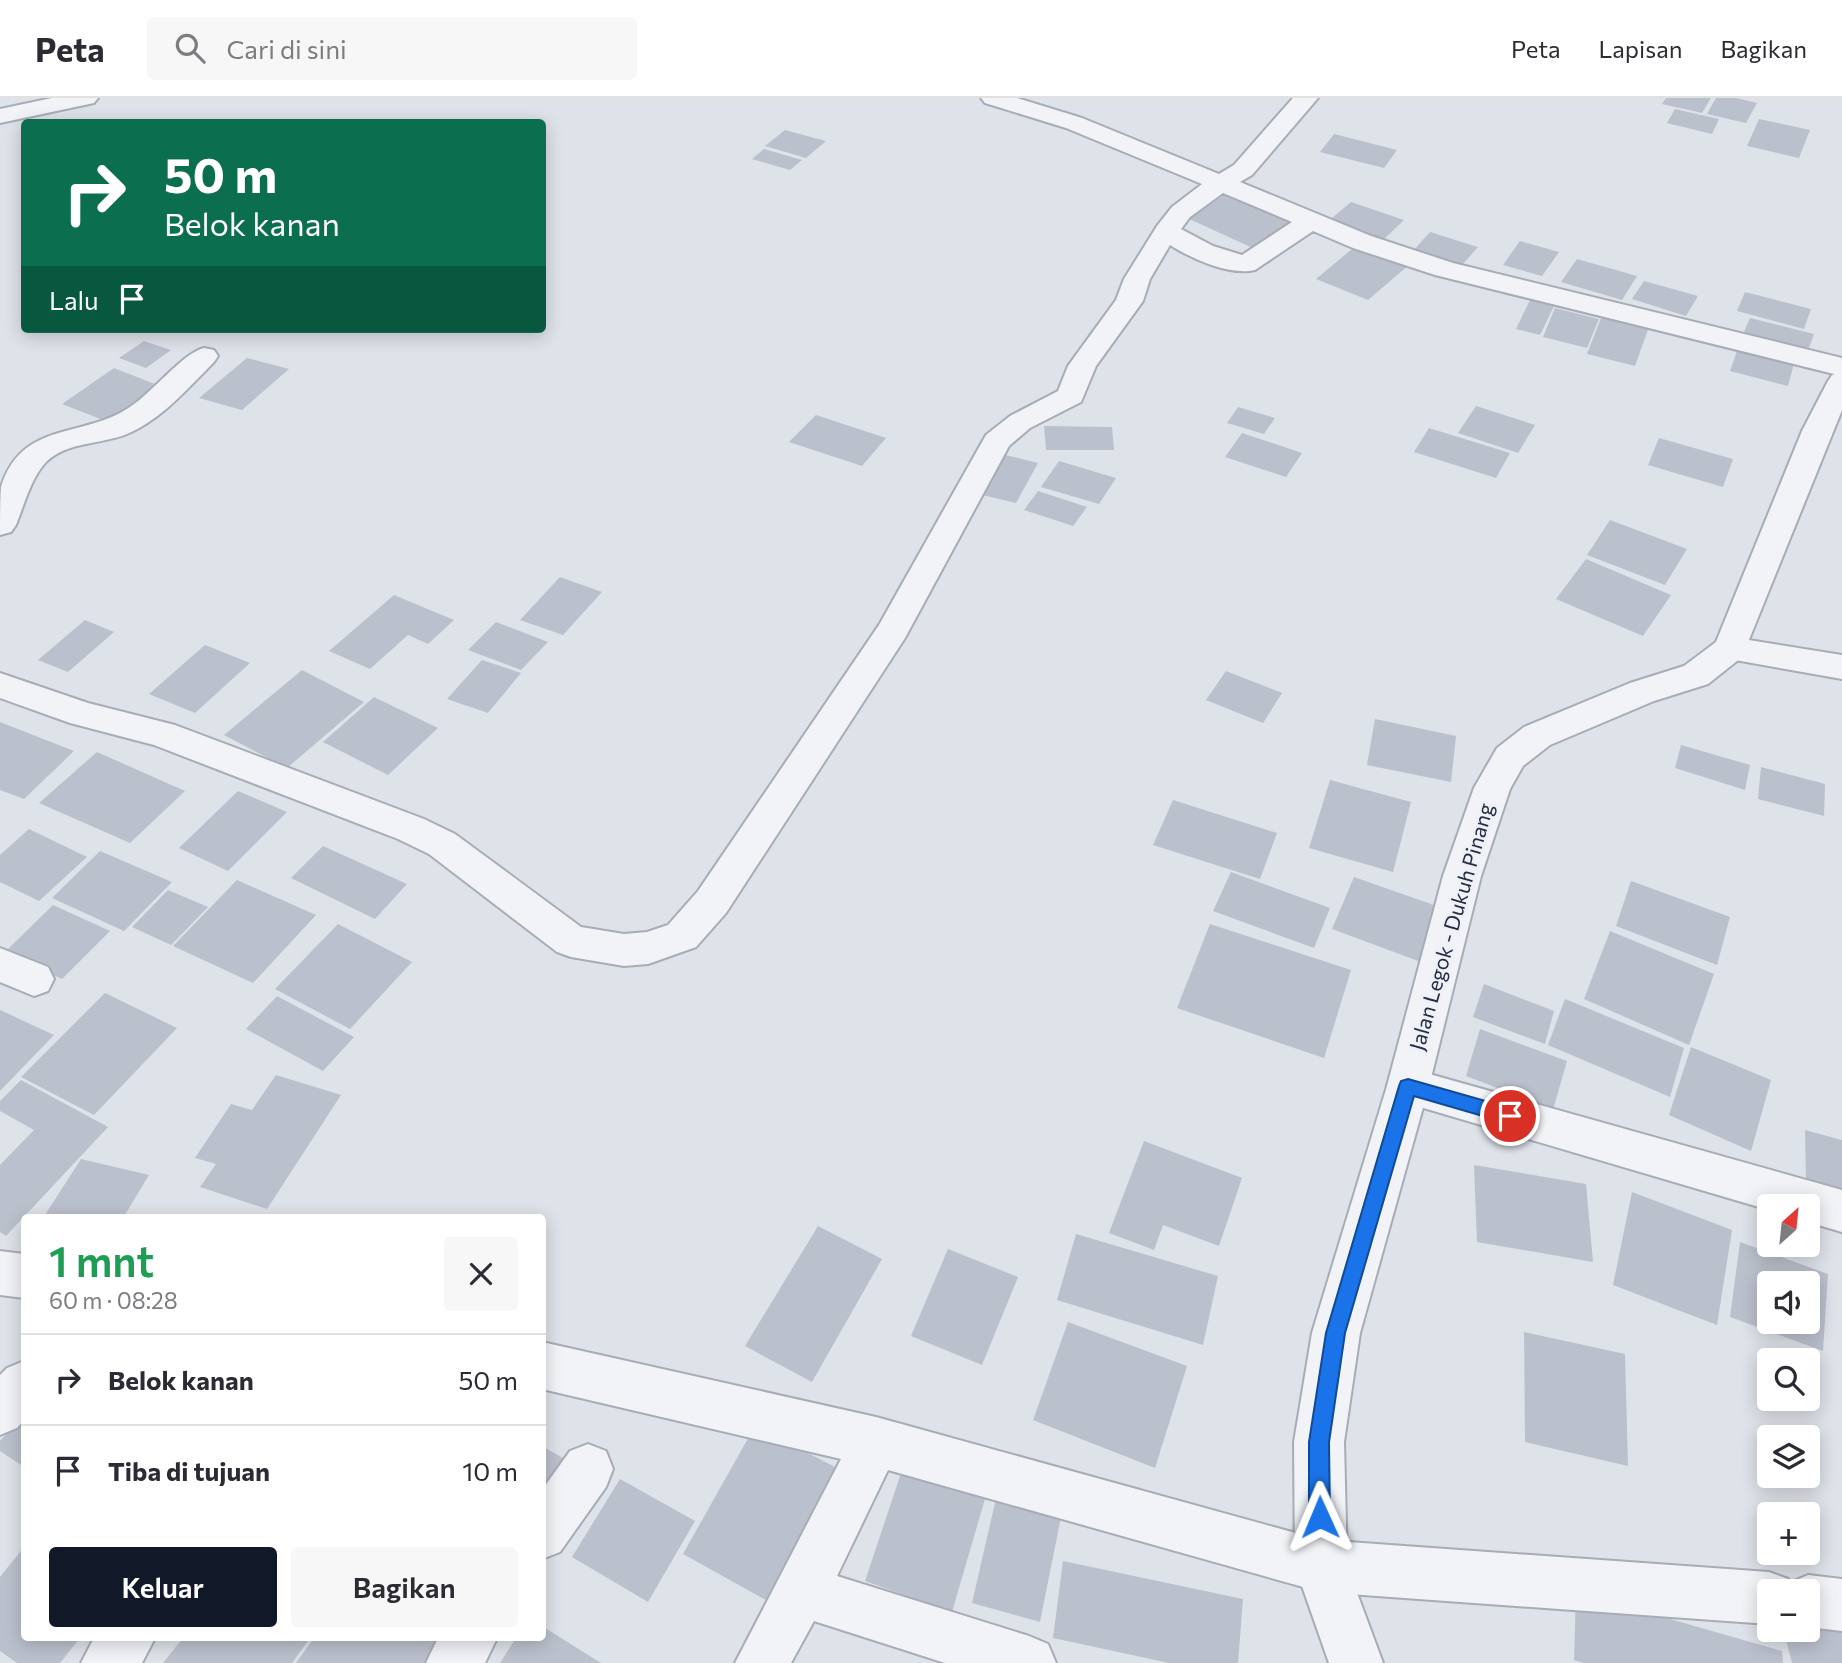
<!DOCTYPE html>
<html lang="id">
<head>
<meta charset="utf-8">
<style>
	:root { --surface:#fff; --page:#f7f7f7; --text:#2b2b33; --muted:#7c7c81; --line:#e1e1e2; --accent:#111827 }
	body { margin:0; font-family:Commissioner,sans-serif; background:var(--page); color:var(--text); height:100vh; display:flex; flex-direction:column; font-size:26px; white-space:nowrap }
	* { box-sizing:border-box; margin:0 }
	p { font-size:23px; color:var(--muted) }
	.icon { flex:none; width:38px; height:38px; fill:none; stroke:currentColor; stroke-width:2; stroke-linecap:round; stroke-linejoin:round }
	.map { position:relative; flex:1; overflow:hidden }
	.drawer { position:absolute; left:21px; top:1116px; width:525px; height:427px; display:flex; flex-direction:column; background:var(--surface); border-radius:7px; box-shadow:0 4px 18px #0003 }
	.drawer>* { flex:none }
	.guide { position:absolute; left:21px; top:21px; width:525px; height:214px; border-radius:7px; box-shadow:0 4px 18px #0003; background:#0b6e4f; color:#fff; overflow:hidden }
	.needle { width:46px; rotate:27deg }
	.buttons { position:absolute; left:1757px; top:1096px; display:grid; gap:14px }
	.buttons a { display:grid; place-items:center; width:63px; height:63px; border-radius:7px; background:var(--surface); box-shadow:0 4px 18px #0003; font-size:35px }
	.pin { position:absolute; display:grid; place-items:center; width:60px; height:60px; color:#fff; margin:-30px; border:4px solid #fff; border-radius:50%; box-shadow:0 2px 7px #0007 }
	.me { position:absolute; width:77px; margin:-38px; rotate:359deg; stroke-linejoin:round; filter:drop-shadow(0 0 5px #0008) }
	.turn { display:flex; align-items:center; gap:24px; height:147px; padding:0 28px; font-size:32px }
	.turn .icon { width:91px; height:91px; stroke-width:2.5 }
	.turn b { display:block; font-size:49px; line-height:60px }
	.then { display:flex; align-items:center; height:66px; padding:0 28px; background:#0003; gap:14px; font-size:26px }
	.round { display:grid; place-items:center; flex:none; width:74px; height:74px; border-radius:7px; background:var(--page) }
	.overview { display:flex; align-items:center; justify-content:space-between; height:119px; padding:0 28px }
	h1 { font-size:42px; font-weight:600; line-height:52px; color:#1e9e55 }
	.action { display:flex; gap:14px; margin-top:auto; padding:14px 28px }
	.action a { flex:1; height:80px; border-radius:7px; background:var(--accent); color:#fff; font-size:28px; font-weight:600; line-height:80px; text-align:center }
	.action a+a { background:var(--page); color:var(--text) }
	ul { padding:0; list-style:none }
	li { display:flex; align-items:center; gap:21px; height:91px; padding:0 28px; border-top:2px solid var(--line) }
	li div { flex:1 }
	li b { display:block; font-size:26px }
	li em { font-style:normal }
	header { display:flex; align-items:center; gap:42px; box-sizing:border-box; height:98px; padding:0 35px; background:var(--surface); border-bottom:2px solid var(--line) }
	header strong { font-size:33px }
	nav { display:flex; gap:38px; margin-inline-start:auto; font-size:24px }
	.search { width:490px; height:63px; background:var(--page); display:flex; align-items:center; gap:18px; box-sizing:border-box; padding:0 24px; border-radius:7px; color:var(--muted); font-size:26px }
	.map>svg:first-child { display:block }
</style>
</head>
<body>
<header>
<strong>Peta</strong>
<div class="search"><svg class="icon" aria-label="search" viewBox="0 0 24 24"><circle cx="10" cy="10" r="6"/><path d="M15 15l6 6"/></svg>Cari di sini</div>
<nav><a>Peta</a><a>Lapisan</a><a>Bagikan</a></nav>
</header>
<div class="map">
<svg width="1842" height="1565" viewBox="0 0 1842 1565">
	<rect width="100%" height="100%" fill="#dee2e9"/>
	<g fill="#bbc0cd" fill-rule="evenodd">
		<polygon points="1666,0 1711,0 1702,15 1662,6"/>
		<polygon points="1716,0 1736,0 1757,5 1746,25 1707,16"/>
		<polygon points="1675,11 1719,21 1712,36 1667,25"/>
		<polygon points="1759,21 1810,32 1799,60 1747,48"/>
		<polygon points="785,32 826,43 806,60 765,48"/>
		<polygon points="1334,36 1397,52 1384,70 1320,54"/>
		<polygon points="764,51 802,62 790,72 752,61"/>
		<polygon points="1226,96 1293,126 1255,151 1187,120"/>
		<polygon points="1351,104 1404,122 1380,145 1325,126"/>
		<polygon points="1430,134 1478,149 1461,168 1414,152"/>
		<polygon points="1520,143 1559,154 1542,178 1503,167"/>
		<polygon points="1358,146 1410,166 1368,202 1316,181"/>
		<polygon points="1577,161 1637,178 1622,202 1561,184"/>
		<polygon points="1644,183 1698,198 1686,218 1632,201"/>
		<polygon points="1745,194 1811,211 1804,231 1737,213"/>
		<polygon points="1530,202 1554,208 1540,237 1516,231"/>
		<polygon points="1555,210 1599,221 1587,250 1543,239"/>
		<polygon points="1603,215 1650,226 1635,268 1587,256"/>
		<polygon points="1750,220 1814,236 1806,258 1741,241"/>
		<polygon points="144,243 171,252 146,270 119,260"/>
		<polygon points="1739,247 1795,262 1788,288 1730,273"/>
		<polygon points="247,260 289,271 242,312 199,300"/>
		<polygon points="114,270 160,288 108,324 62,306"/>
		<polygon points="1476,308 1535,327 1518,355 1458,335"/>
		<polygon points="1238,309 1275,320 1264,336 1227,325"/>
		<polygon points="816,317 886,340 862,368 789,344"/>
		<polygon points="1044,328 1112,329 1114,352 1046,352"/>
		<polygon points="1429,330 1510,355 1496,380 1414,354"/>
		<polygon points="1242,335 1302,355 1286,379 1225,359"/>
		<polygon points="1659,340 1733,361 1723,389 1648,367"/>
		<polygon points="993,354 1038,365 1016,405 970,394"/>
		<polygon points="1059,363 1116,380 1099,406 1041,389"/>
		<polygon points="1038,393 1087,409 1073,428 1024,412"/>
		<polygon points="1610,422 1687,451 1665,487 1587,457"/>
		<polygon points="1586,461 1671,497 1643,538 1556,501"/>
		<polygon points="560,479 602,494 563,537 520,522"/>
		<polygon points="394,497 454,522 428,546 408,537 370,571 329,553"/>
		<polygon points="85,522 114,534 68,574 38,562"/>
		<polygon points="496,524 548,544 521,572 468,552"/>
		<polygon points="205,547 250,565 195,615 149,596"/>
		<polygon points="482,562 521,575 488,615 447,601"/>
		<polygon points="302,572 364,604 287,670 224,637"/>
		<polygon points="1226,573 1282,595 1263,625 1206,602"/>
		<polygon points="374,599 438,630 388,677 323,644"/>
		<polygon points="1375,621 1456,638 1451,684 1367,667"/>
		<polygon points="0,624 74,653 24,701 0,692"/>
		<polygon points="1681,647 1750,667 1745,692 1675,670"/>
		<polygon points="97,654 185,693 130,745 39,705"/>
		<polygon points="1761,669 1825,686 1824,718 1758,701"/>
		<polygon points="1330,682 1411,704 1393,774 1309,750"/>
		<polygon points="238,693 287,714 228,773 179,750"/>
		<polygon points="1173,702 1277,735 1260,781 1153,747"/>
		<polygon points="29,731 87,759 39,803 0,784 0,757"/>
		<polygon points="323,748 407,786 375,821 291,780"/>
		<polygon points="100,753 172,784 124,833 52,800"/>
		<polygon points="1231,774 1330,810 1314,850 1213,813"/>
		<polygon points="1354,779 1448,812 1429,867 1332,831"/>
		<polygon points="237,782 316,817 253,885 173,848"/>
		<polygon points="1631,783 1730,819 1717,867 1616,828"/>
		<polygon points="168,792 208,809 171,847 132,829"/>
		<polygon points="53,807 110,833 62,881 4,855"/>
		<polygon points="338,826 412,864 350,931 275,891"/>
		<polygon points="1210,826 1351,872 1324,960 1177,910"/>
		<polygon points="1610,833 1714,876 1689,947 1584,901"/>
		<polygon points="1484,886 1554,913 1545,946 1473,919"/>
		<polygon points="105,895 177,930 94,1017 21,979"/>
		<polygon points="277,898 354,939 323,973 246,931"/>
		<polygon points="1565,901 1684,950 1670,999 1548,947"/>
		<polygon points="0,912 54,937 0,993"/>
		<polygon points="1480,931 1567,963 1553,1012 1512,1010 1516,997 1466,978"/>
		<polygon points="1691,949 1771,982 1751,1053 1669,1017"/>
		<polygon points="276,977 341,997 267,1111 200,1089 216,1066 195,1060 231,1006 252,1012"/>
		<polygon points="21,982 108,1029 6,1138 0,1134 0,1067 34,1032 0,1013 0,1003"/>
		<polygon points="1805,1032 1842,1042 1842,1093 1806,1083"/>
		<polygon points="1144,1043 1242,1080 1219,1148 1163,1127 1154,1152 1109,1135"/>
		<polygon points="81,1061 149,1077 123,1120 43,1120"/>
		<polygon points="1474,1067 1586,1086 1593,1164 1477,1144"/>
		<polygon points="1632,1094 1732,1132 1717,1227 1613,1187"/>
		<polygon points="818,1128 882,1161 812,1284 745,1248"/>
		<polygon points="1076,1136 1218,1178 1203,1247 1057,1202"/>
		<path d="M1740 1144 1828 1176 1823 1253 1730 1219ZM1769 1185H1808V1223H1769Z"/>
		<polygon points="948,1151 1018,1179 982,1267 911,1238"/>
		<polygon points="1068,1224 1187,1268 1155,1370 1033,1322"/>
		<polygon points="1524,1234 1625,1256 1628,1368 1525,1344"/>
		<polygon points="24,1316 24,1369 0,1353 0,1343"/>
		<polygon points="755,1328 835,1369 766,1502 683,1456"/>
		<polygon points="542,1348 582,1371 542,1429"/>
		<polygon points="902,1372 985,1401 952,1514 865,1483"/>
		<polygon points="620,1381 695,1423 648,1504 572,1459"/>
		<polygon points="997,1396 1062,1414 1040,1524 972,1505"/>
		<polygon points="24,1449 24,1540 80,1540 60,1565 17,1565 0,1553 0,1479"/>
		<polygon points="1063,1463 1243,1501 1238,1565 1169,1565 1053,1540"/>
		<polygon points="1576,1494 1782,1553 1783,1565 1584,1565 1574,1562"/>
		<polygon points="1808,1522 1842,1525 1842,1565 1792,1565 1783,1531 1808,1531"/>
		<polygon points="542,1528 601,1565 500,1565 516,1540 542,1540"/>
		<polygon points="183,1540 310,1540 292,1565 163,1565"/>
		<polygon points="314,1540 456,1540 439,1565 296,1565"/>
	</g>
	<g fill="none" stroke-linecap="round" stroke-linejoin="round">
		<defs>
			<g id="minor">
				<polygon points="52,0 98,0 94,5 0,25 0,11"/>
				<path d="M981 0H1017L1082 20 1219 76 1234 67 1293 0H1318L1252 77 1240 84 1371 138 1453 165 1842 260V278L1435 177 1353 150 1313 133 1255 172C1230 178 1192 161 1170 147L1150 181 1143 203 1096 268 1081 304 1030 330 1009 348 905 540 726 815 696 849 648 866 624 868 571 859 557 854 429 756 398 741 154 647 70 625 0 600V575L88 605 175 627 424 721 455 736 581 829 624 836 647 834 668 827 698 793 879 527 986 337 1010 318 1058 293 1068 268 1116 202 1124 181 1157 128 1172 109 1202 86 1066 30 985 5ZM1223 95 1292 124 1242 157 1213 148 1181 131 1190 119Z"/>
				<path d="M204 250 214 252 218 258 214 264C188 290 162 321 127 336 100 347 68 343 46 364 31 380 24 407 16 427L11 434 0 437C0 423 0 403 1 389 22 322 83 341 130 309 152 295 183 255 204 250Z"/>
				<polygon points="1730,539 1842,557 1842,581 1718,559 1713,551 1718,543"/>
				<polygon points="0,850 48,869 54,881 48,893 34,898 0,884"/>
				<polygon points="1408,970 1842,1092 1842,1134 1808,1124 1808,1108 1769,1108 1769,1112 1393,1001 1387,988 1393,975"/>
				<polygon points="0,1153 24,1156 24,1200 0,1197"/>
				<polygon points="542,1244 876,1319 1321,1442 1769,1474 1788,1481 1789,1485 1808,1477 1842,1481 1842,1533 1808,1529 1808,1493 1769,1493 1769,1526 1321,1494 888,1372 837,1478 1029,1538 1048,1546 1056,1565 945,1565 814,1523 791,1565 735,1565 841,1361 542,1291"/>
				<polygon points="24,1263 24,1322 17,1330 0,1337 0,1277 7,1270"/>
				<polygon points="588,1346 606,1353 613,1371 606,1389 560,1454 542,1461 542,1392 570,1353"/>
				<polygon points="94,1540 155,1540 142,1565 81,1565"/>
				<polygon points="438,1540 497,1540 485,1565 426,1565"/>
			</g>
			<polygon id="tertiary" points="1842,274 1842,312 1742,559 1708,586 1654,603 1550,647 1523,668 1510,691 1481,778 1429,988 1360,1235 1344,1344 1347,1468 1383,1565 1329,1565 1295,1468 1294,1344 1312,1235 1387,988 1443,778 1474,690 1497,650 1524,629 1630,585 1684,568 1716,544 1802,333 1828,283 1832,277"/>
		</defs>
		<use href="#minor" stroke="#a7acb7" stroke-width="4"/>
		<use href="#tertiary" stroke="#a7acb7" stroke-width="4"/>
		<use href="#minor" fill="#f2f3f7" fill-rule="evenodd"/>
		<use href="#tertiary" fill="#f2f3f7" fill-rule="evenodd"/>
	</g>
	<polygon fill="#1a73e8" stroke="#114b97" stroke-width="2" points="1408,981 1510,1010 1516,1012 1519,1018 1516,1023 1510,1026 1414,998 1345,1235 1329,1344 1330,1419 1327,1426 1320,1429 1312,1426 1309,1419 1309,1344 1326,1235 1399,988 1401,983"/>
	<g text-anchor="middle" stroke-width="6" stroke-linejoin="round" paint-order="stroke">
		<g font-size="21" fill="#262d42" stroke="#eef1f7">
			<text transform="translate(1452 829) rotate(-74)" y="7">Jalan Legok - Dukuh Pinang</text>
		</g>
	</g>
</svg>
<div class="buttons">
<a><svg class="needle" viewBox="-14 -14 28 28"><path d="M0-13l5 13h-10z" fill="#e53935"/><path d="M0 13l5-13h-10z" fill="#7c7c81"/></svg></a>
<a><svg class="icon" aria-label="sound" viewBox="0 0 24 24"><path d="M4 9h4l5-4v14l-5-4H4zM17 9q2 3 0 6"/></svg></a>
<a><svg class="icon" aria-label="search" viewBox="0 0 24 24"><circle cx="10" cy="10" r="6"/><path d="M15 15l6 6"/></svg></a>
<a><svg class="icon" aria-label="layers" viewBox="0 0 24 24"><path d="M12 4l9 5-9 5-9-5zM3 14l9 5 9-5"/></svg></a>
<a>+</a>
<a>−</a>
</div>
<div class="pin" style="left:1510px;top:1018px;background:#d93025"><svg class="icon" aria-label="arrive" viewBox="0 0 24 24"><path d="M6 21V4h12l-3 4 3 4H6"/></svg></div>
<svg class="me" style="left:1320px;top:1419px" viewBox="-20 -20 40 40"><path d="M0-17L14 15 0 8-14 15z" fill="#1a73e8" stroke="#fff" stroke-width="4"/></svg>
<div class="guide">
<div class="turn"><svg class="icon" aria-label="right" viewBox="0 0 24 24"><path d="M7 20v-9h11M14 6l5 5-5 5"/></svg><div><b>50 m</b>Belok kanan</div></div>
<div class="then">Lalu<svg class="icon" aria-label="arrive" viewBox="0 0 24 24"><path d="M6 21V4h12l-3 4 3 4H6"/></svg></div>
</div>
<section class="drawer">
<div class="overview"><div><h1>1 mnt</h1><p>60 m · 08:28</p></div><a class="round"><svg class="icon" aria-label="close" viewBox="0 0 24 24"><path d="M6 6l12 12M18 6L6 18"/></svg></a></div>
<ul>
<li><svg class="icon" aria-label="right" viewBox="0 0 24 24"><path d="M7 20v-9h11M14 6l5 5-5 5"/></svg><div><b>Belok kanan</b></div><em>50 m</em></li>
<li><svg class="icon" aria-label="arrive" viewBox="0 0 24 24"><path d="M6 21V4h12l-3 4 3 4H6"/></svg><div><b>Tiba di tujuan</b></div><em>10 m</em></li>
</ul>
<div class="action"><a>Keluar</a><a>Bagikan</a></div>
</section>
</div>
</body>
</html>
